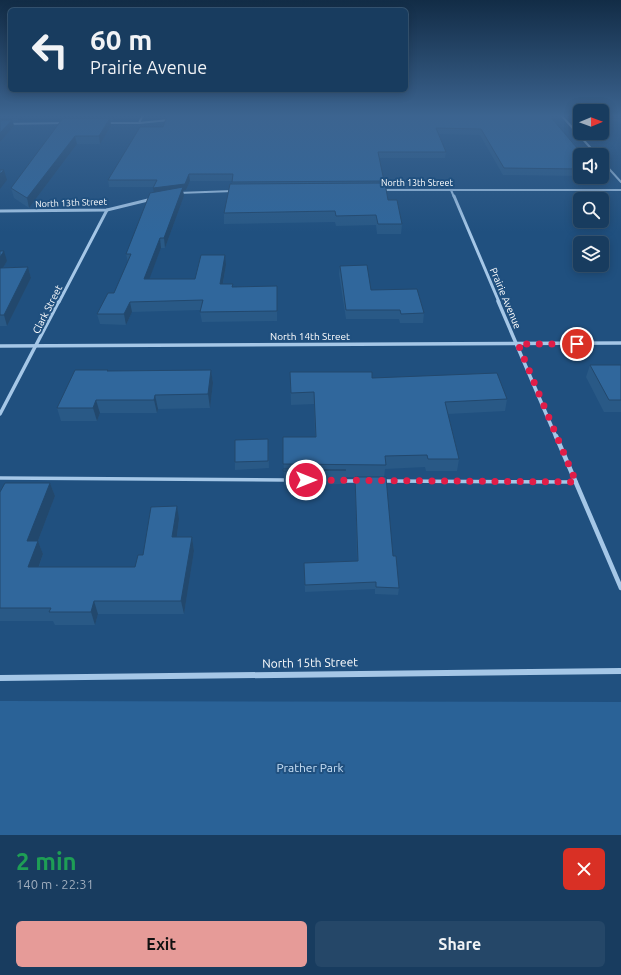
<!DOCTYPE html>
<html lang="en">
<head>
<meta charset="utf-8">
<style>
	:root { --surface:#183c5f; --page:#254768; --text:#f1f3f6; --muted:#9fadbd; --line:#365674; --accent:#e69b98 }
	body { margin:0; font-family:Ubuntu,sans-serif; background:var(--page); color:var(--text); height:100vh; display:flex; flex-direction:column; font-size:15px; white-space:nowrap }
	* { box-sizing:border-box; margin:0 }
	p { font-size:13px; color:var(--muted) }
	.icon { flex:none; width:22px; height:22px; fill:none; stroke:currentColor; stroke-width:2; stroke-linecap:round; stroke-linejoin:round }
	.map { position:relative; height:835px; overflow:hidden }
	.sheet { display:flex; flex-direction:column; background:var(--surface); flex:1 }
	.sheet>* { flex:none }
	.banner { position:absolute; left:8px; top:8px; width:400px; height:84px; border-radius:6px; box-shadow:0 2px 10px #0003,0 0 0 1px var(--line); background:#183c5f; color:var(--text); overflow:hidden }
	.needle { width:26px; rotate:89deg }
	.controls { position:absolute; left:573px; top:104px; display:grid; gap:8px }
	.controls a { display:grid; place-items:center; width:36px; height:36px; border-radius:6px; background:var(--surface); box-shadow:0 2px 10px #0003,0 0 0 1px var(--line); font-size:20px }
	.pin { position:absolute; display:grid; place-items:center; width:34px; height:34px; color:#fff; margin:-17px; border:2px solid #fff; border-radius:50%; box-shadow:0 1px 4px #0007 }
	.me { position:absolute; width:44px; margin:-22px; rotate:90deg; stroke-linejoin:round; filter:drop-shadow(0 0 3px #0008) }
	.turn { display:flex; align-items:center; gap:14px; height:84px; padding:0 16px; font-size:18px }
	.turn .icon { width:52px; height:52px; stroke-width:2.5 }
	.turn b { display:block; font-size:28px; line-height:34px }
	.round { display:grid; place-items:center; flex:none; width:42px; height:42px; border-radius:6px; background:var(--page) }
	.headline { display:flex; align-items:center; justify-content:space-between; height:68px; padding:0 16px }
	h1 { font-size:24px; font-weight:600; line-height:30px; color:#1e9e55 }
	.action { display:flex; gap:8px; margin-top:auto; padding:8px 16px }
	.action a { flex:1; height:46px; border-radius:6px; background:var(--accent); color:#111; font-size:16px; font-weight:600; line-height:46px; text-align:center }
	.action a+a { background:var(--page); color:var(--text) }
	.map>svg:first-child { display:block }
</style>
</head>
<body>
<div class="map">
<svg width="621" height="835" viewBox="0 0 621 835">
	<rect width="100%" height="100%" fill="#20507f"/>
	<polygon fill="#2a6297" points="0,701 621,702 621,835 0,835"/>
	<g fill="none" stroke-linecap="round" stroke-linejoin="round">
		<g stroke="#a5c7e7" stroke-width="3.5">
			<polyline points="0,478 286,480"/>
			<polyline points="342,481 358,481"/>
			<polyline points="384,481 576,482"/>
		</g>
		<g stroke="#a5c7e7" stroke-width="2">
			<polyline points="561,115 597,155"/>
			<polyline points="106,123 139,123 169,120"/>
			<polyline points="139,123 143,115"/>
			<polyline points="0,124 64,123"/>
			<polyline points="602,161 621,182"/>
			<polyline points="382,190 621,190"/>
			<polyline points="451,190 454,197"/>
			<polyline points="178,193 233,191"/>
		</g>
		<g stroke="#a5c7e7" stroke-width="3">
			<polyline points="454,196 499,302"/>
			<polyline points="0,211 107,210 152,199"/>
			<polyline points="59,302 107,210"/>
		</g>
		<g stroke="#a5c7e7" stroke-width="3.5">
			<polyline points="498,301 556,437"/>
			<polyline points="0,346 621,343"/>
			<polyline points="0,414 59,301"/>
		</g>
		<polyline stroke="#a5c7e7" stroke-width="4.5" points="556,436 621,588"/>
		<polyline stroke="#a5c7e7" stroke-width="6" points="0,678 621,671"/>
	</g>
	<g fill="#295986">
		<polygon points="0,115 24,115 19,121 13,122 14,126 0,142"/>
		<polygon points="68,115 117,115 114,121 110,121 111,126 100,144 77,144 29,208 14,198 11,188 68,118 67,116"/>
		<polygon points="549,115 580,155 580,176 503,175 480,135 439,134 446,152 445,158 379,158 384,181 384,183 388,200 402,224 401,234 377,234 376,225 336,226 335,222 224,224 224,213 232,184 232,181 190,181 186,190 183,191 184,196 165,248 161,248 149,279 195,279 226,265 223,284 233,284 233,287 277,286 277,321 202,322 200,312 201,310 132,312 126,325 100,324 97,314 114,293 128,262 126,254 154,193 154,187 109,187 108,180 163,127"/>
		<polygon points="602,115 621,115 621,123 602,117"/>
		<polygon points="0,251 7,261 3,268 28,267 31,278 7,326 0,326"/>
		<polygon points="340,266 371,290 424,313 423,323 400,323 399,319 346,319 339,274"/>
		<polygon points="590,365 621,365 621,412 604,412 586,377"/>
		<polygon points="211,370 213,383 210,408 158,409 157,413 100,413 97,421 61,421 57,408 109,371"/>
		<polygon points="290,372 372,378 507,399 505,411 448,414 459,459 457,471 426,471 425,467 385,469 384,477 393,556 399,588 398,595 375,594 375,589 305,592 304,563 357,561 355,484 355,477 346,477 346,484 284,485 283,437 315,437 314,404 291,405"/>
		<polygon points="268,439 269,468 235,470 235,462"/>
		<polygon points="50,483 55,496 38,541 43,554 39,567 135,567 143,555 179,519 177,537 192,537 194,551 184,614 98,614 95,625 55,625 53,621 0,621 0,492"/>
	</g>
	<g fill="#22486d">
		<polygon points="17,115 24,115 19,121"/>
		<polygon points="114,115 117,115 114,121 113,116"/>
		<polygon points="110,118 111,126 100,144 99,136"/>
		<polygon points="12,120 14,126 0,142 0,133"/>
		<polygon points="75,136 77,144 29,208 27,198"/>
		<polygon points="4,170 7,180 0,189 0,174"/>
		<polygon points="189,174 190,181 186,190 183,191 184,196 165,248 164,238 153,188"/>
		<polygon points="160,238 161,248 146,288 144,279"/>
		<polygon points="4,251 7,261 0,273 0,257"/>
		<polygon points="225,255 226,265 221,294 220,284"/>
		<polygon points="28,267 31,278 7,326 4,315"/>
		<polygon points="130,302 132,312 126,325 124,314"/>
		<polygon points="211,370 213,383 210,408 208,394"/>
		<polygon points="155,395 158,409 157,413 154,400"/>
		<polygon points="96,400 100,413 97,421 93,408"/>
		<polygon points="50,483 55,496 33,554 27,541"/>
		<polygon points="177,506 179,519 175,551 172,537"/>
		<polygon points="192,537 194,551 184,614 181,601"/>
		<polygon points="38,541 43,554 34,580 28,567"/>
		<polygon points="94,601 98,614 95,625 91,612"/>
	</g>
	<g fill="#30679c" stroke="#22486d">
		<polygon points="68,115 114,115 113,116 67,116"/>
		<polygon points="178,115 549,115 583,155 580,155 580,169 504,168 481,129 436,128 446,152 378,152 384,181 232,182 233,174 189,174 185,184 153,188 157,180 108,180 140,127 163,127 167,116"/>
		<polygon points="63,118 110,118 99,136 75,136 27,198 11,188"/>
		<polygon points="0,120 12,120 0,133"/>
		<polygon points="0,170 4,170 0,174"/>
		<polygon points="385,183 388,200 397,200 402,224 378,224 376,215 336,216 335,211 224,213 230,184"/>
		<polygon points="183,187 164,238 160,238 144,279 195,279 201,255 225,255 220,284 233,284 232,287 277,286 277,311 200,312 203,300 130,302 124,314 97,314 108,293 114,293 131,254 126,254 150,193"/>
		<polygon points="0,251 4,251 0,257"/>
		<polygon points="367,265 371,290 417,289 424,313 401,314 400,310 346,310 340,266"/>
		<polygon points="28,267 4,315 0,315 0,268"/>
		<polygon points="590,365 621,365 621,400 609,400"/>
		<polygon points="75,370 108,370 107,371 211,370 208,394 155,395 154,400 96,400 93,408 57,408"/>
		<polygon points="290,372 372,372 372,378 497,373 507,399 445,402 459,459 428,459 427,455 385,456 386,465 283,464 283,437 316,437 314,392 291,393"/>
		<polygon points="268,439 268,461 235,462 235,440"/>
		<polygon points="283,469 346,470 283,471"/>
		<polygon points="355,477 386,477 393,556 396,556 399,588 376,587 376,582 305,585 304,563 358,561"/>
		<polygon points="5,483 50,483 27,541 38,541 28,567 135,567 138,555 143,555 151,507 177,506 172,537 192,537 181,601 94,601 91,612 49,612 51,608 0,608 0,492"/>
	</g>
	<linearGradient id="sky" x2="0" y2="1"><stop stop-color="#122c46"/><stop offset="0.5" stop-color="#3c6490"/><stop offset="1" stop-color="#3c6490" stop-opacity="0"/></linearGradient>
	<rect width="621" height="232" fill="url(#sky)"/>
	<g fill="none" stroke-linecap="round" stroke-linejoin="round">
		<polyline stroke="#e11d48" stroke-width="7" stroke-dasharray="0 12.6" points="306,480 576,482 518,344 577,344"/>
	</g>
	<g text-anchor="middle" stroke-width="4" stroke-linejoin="round" paint-order="stroke">
		<g font-size="9" fill="#fff" stroke="#20507f">
			<text x="417" y="186">North 13th Street</text>
			<text transform="translate(71 203) rotate(-2)" y="3">North 13th Street</text>
		</g>
		<g font-size="10" fill="#fff" stroke="#20507f">
			<text transform="translate(506 298) rotate(67)" y="4">Prairie Avenue</text>
			<text transform="translate(47 309) rotate(-63)" y="4">Clark Street</text>
			<text x="310" y="340">North 14th Street</text>
		</g>
		<g font-size="12" fill="#fff" stroke="#20507f">
			<text transform="translate(310 663) rotate(-1)" y="4">North 15th Street</text>
		</g>
		<g font-size="12" fill="#c9e0f6" stroke="#20507f">
			<text x="310" y="772">Prather Park</text>
		</g>
	</g>
</svg>
<div class="controls">
<a><svg class="needle" viewBox="-14 -14 28 28"><path d="M0-13l5 13h-10z" fill="#e53935"/><path d="M0 13l5-13h-10z" fill="#9fadbd"/></svg></a>
<a><svg class="icon" aria-label="sound" viewBox="0 0 24 24"><path d="M4 9h4l5-4v14l-5-4H4zM17 9q2 3 0 6"/></svg></a>
<a><svg class="icon" aria-label="search" viewBox="0 0 24 24"><circle cx="10" cy="10" r="6"/><path d="M15 15l6 6"/></svg></a>
<a><svg class="icon" aria-label="layers" viewBox="0 0 24 24"><path d="M12 4l9 5-9 5-9-5zM3 14l9 5 9-5"/></svg></a>
</div>
<div class="pin" style="left:577px;top:344px;background:#d93025"><svg class="icon" aria-label="arrive" viewBox="0 0 24 24"><path d="M6 21V4h12l-3 4 3 4H6"/></svg></div>
<svg class="me" style="left:306px;top:480px" viewBox="-20 -20 40 40"><circle r="17" fill="#e11d48" stroke="#fff" stroke-width="3"/><path d="M0-11L8 9 0 5-8 9z" fill="#fff"/></svg>
<div class="banner">
<div class="turn"><svg class="icon" aria-label="left" viewBox="0 0 24 24"><path d="M17 20v-9H6M10 6l-5 5 5 5"/></svg><div><b>60 m</b>Prairie Avenue</div></div>
</div>
</div>
<section class="sheet">
<div class="headline"><div><h1>2 min</h1><p>140 m · 22:31</p></div><a class="round" style="background:#d93025;color:#fff"><svg class="icon" aria-label="close" viewBox="0 0 24 24"><path d="M6 6l12 12M18 6L6 18"/></svg></a></div>
<div class="action"><a>Exit</a><a>Share</a></div>
</section>
</body>
</html>
